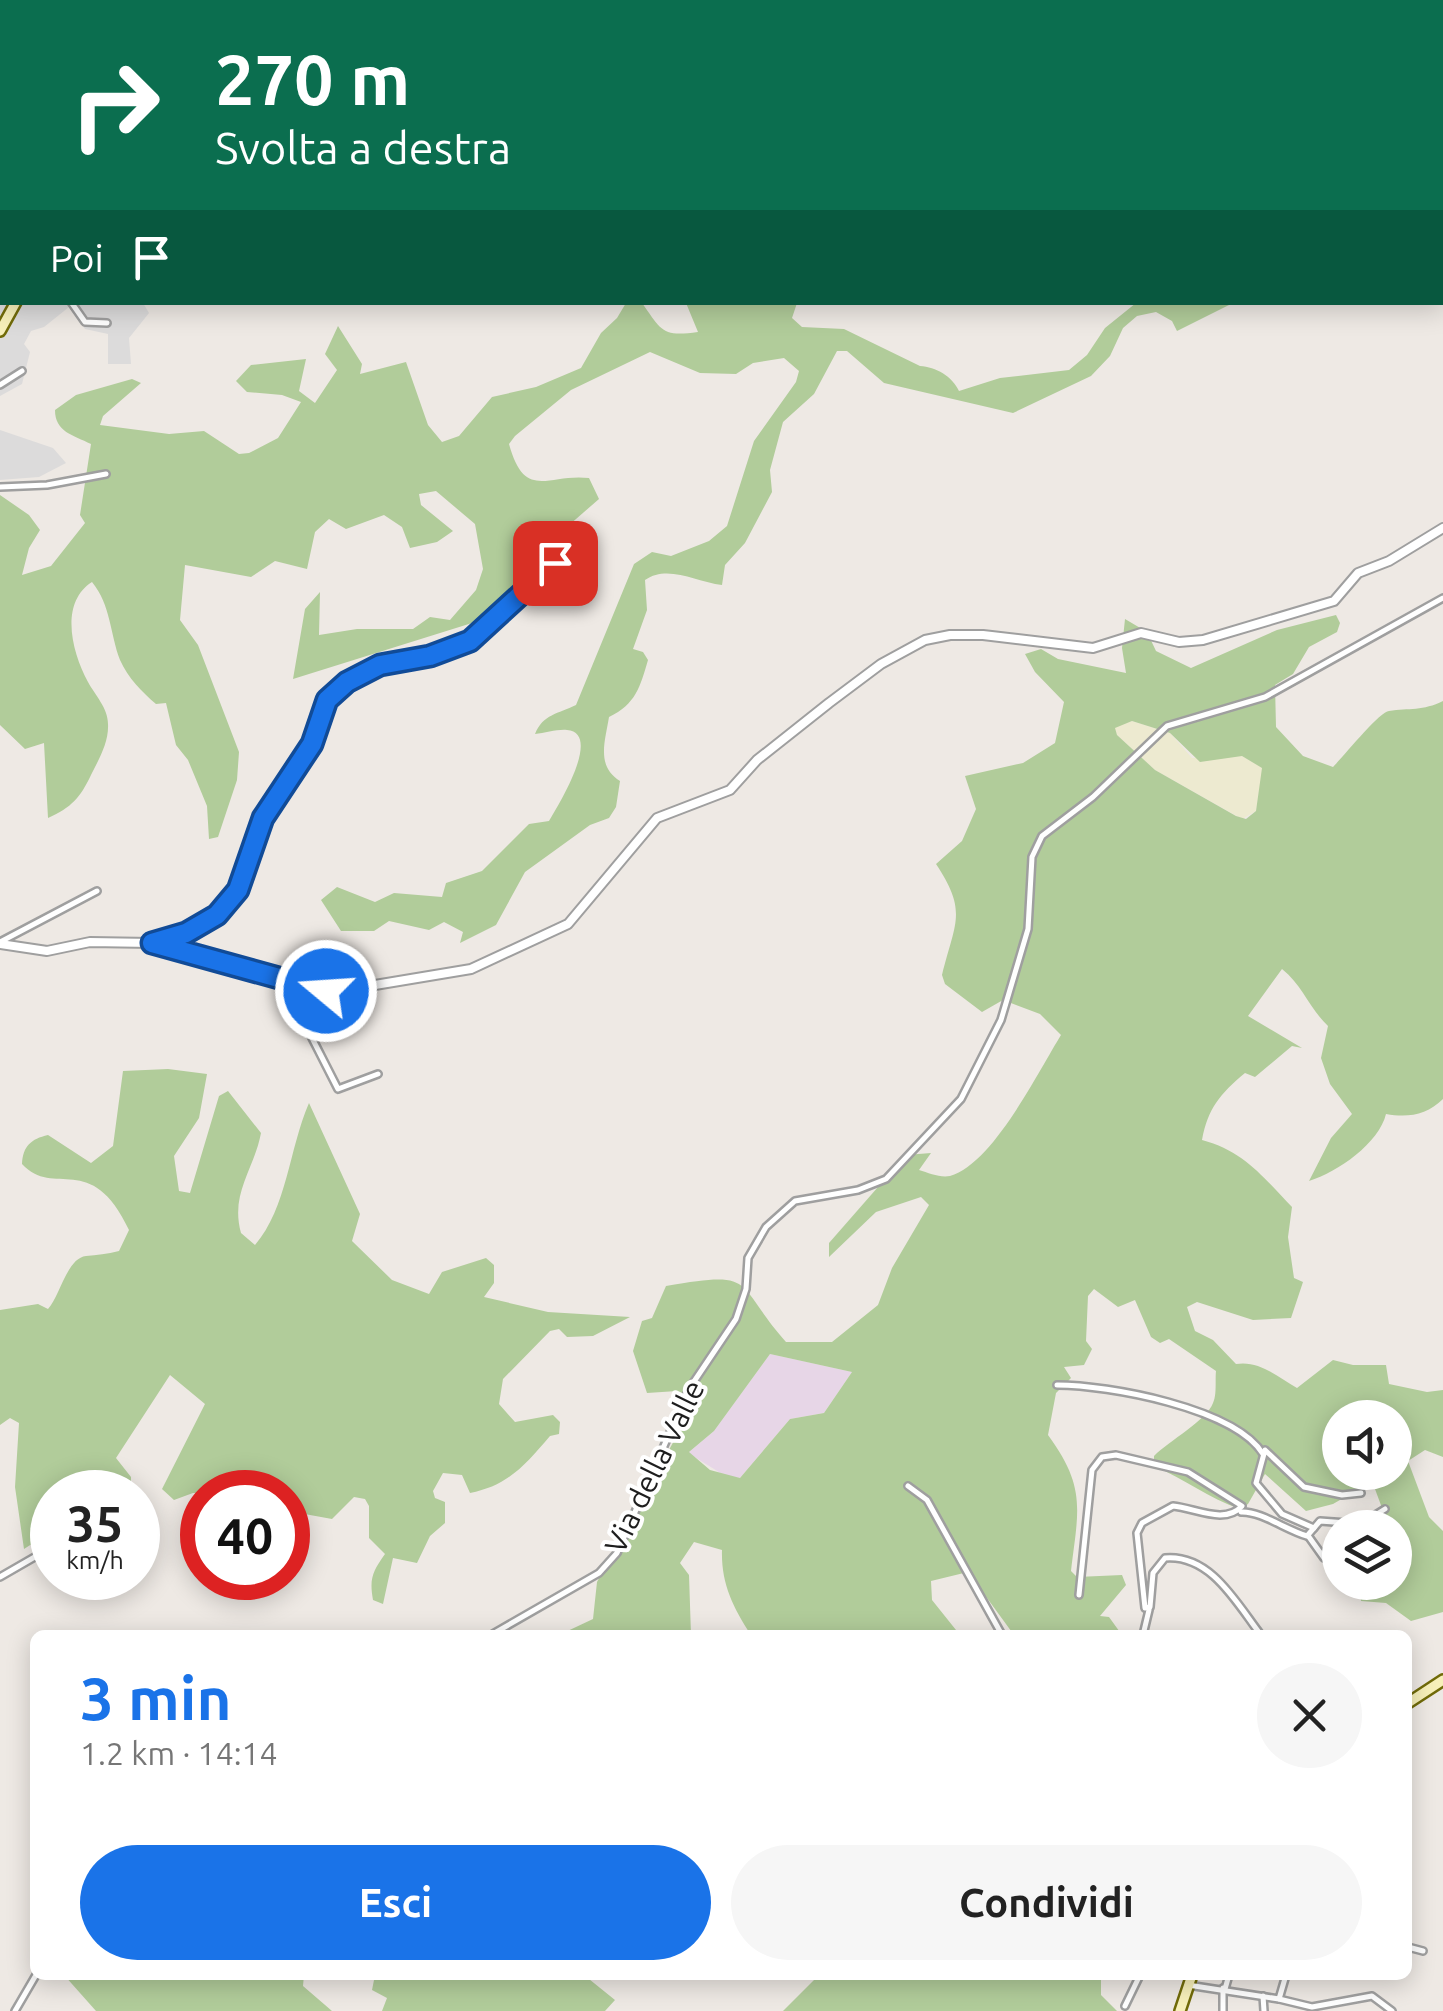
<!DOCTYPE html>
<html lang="it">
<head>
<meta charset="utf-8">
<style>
	:root { --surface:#fff; --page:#f6f6f6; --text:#222; --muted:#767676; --accent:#1a73e8 }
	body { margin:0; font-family:Ubuntu,sans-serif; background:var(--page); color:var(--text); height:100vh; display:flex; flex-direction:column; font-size:38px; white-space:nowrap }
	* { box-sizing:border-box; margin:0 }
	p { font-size:32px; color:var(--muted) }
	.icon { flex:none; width:55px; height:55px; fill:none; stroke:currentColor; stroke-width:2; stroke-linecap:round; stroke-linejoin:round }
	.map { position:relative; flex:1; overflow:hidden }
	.sheet { position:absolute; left:30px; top:1630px; width:1382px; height:350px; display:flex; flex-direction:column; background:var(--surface); border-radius:15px; box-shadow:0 5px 25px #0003 }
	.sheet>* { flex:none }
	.guide { position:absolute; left:0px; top:0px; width:1445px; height:305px; box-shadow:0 5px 25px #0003; background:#0b6e4f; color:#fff; overflow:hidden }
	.tools { position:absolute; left:1322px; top:1400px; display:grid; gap:20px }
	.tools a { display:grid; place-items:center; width:90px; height:90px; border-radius:50%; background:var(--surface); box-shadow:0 5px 25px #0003; font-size:50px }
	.speed { position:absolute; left:30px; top:1470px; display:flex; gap:20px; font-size:50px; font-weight:700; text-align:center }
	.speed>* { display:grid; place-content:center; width:130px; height:130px; border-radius:50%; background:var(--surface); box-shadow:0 5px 25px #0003; line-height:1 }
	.speed small { font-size:25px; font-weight:400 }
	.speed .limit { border:15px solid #d22; background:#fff; color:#111 }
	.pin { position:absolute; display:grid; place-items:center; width:85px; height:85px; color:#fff; margin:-42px; border-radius:20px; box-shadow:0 5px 15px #0006 }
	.me { position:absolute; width:110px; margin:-55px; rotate:288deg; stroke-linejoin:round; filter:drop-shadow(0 0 8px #0008) }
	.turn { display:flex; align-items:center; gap:35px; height:210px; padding:0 50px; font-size:45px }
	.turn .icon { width:130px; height:130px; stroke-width:2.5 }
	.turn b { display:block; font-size:70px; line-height:85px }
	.then { display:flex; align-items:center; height:95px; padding:0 50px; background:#0003; gap:20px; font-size:38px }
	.round { display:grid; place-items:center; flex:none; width:105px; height:105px; border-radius:52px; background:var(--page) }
	.head { display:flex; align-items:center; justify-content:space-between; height:170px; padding:0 50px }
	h1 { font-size:60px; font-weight:700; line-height:75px; color:var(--accent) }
	.button { display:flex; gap:20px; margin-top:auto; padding:20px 50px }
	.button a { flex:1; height:115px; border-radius:60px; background:var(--accent); color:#fff; font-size:40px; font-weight:700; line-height:115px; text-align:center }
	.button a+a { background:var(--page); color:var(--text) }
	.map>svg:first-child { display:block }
</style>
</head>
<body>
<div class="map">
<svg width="1443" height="2011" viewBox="0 0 1443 2011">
	<rect width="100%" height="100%" fill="#eee9e4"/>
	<g fill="#dcdbdb">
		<polygon points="0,0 220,0 2,2 2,302 143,303 149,313 129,338 131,364 108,364 108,334 85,329 69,307 44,327 31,331 24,344 30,352 22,384 0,396"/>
		<polygon points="0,430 53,448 66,463 39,477 0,480"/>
	</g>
	<polygon fill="#e7d6e7" points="770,1354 852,1372 824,1413 790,1419 740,1478 727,1477 688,1453 714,1431"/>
	<polygon fill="#edead0" points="1132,721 1170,733 1192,758 1242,756 1263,768 1256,811 1242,819 1155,770 1117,735 1114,727"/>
	<g fill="#b1cc9a" fill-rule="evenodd">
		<path d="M626 303H642C662 331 662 337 698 332L686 303H797L792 318 802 327 844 329 920 366C936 367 952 376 959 391L1000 378 1069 370 1087 355 1105 328 1136 303H1233L1177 331 1172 321 1156 312 1137 316 1123 328 1110 356 1091 376 1013 413 884 383 847 351H837L814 394 783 422 770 470 772 492 745 543 725 565 722 585C696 582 668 564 645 580L647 610 633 649 643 652 648 660C640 687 636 704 609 717 605 742 596 766 620 781L616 807 609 818 590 825 525 872 496 925 460 943 463 932 444 922 429 930 389 921 374 931H341L321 900 337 887 375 902 394 893 442 897 446 883 482 871 529 824 549 821C558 806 603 733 567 730 558 729 545 733 535 734 543 714 558 714 576 705L634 564 652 552 671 556 709 541 727 526 754 441 796 382 799 371 784 358 753 363 736 374 700 373 650 352 571 390 515 436 509 444C525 502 548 473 589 478L599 499 545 546 504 613 293 679 305 609 320 592 319 635 357 629H413L430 617 450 620 476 590 483 569 475 524 436 491 419 494 421 505 453 531 437 542 410 548 402 527 384 515 346 529 329 519 315 532 307 569 275 561 251 577 185 565 180 620 198 645 239 752 237 780 218 837 209 839 207 806 188 760 176 745 166 703 156 704C142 692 128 678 120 660 110 634 111 605 92 582 59 603 72 653 88 682 95 695 108 708 108 724 109 742 99 759 91 775 80 798 72 807 48 818L44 743 25 749 0 725V495L29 515 40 530 29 548 22 575 51 566 85 523 80 515 91 444C73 435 55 432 55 410L76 395 132 379 141 383 103 416 100 425 169 434 204 431 239 454 249 453 278 438 301 402 282 395 247 392 236 381 251 365 306 359 299 391 315 403 337 370 325 354 338 326 362 364 360 374 406 362 428 425 442 442 459 436 492 397 536 387 581 368 601 333 617 318Z"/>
		<path d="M1336 615 1340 623 1337 632 1309 647 1293 674 1275 685 1276 727 1303 756 1333 767C1343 757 1380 711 1389 711 1409 708 1423 711 1443 701V1099C1427 1115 1408 1118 1386 1114 1379 1143 1338 1172 1309 1181L1331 1138 1352 1114 1330 1084 1321 1058 1328 1026C1309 1008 1303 986 1282 969L1248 1016 1302 1048 1292 1046 1255 1077 1245 1073C1220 1094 1208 1108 1202 1140 1244 1151 1263 1177 1292 1207L1288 1237 1294 1278 1303 1282 1291 1318 1253 1320 1197 1302 1187 1307 1195 1331 1213 1340 1236 1364C1259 1360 1278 1377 1297 1388L1333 1360 1353 1365H1386L1389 1384 1427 1392 1443 1390V1457L1425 1450 1408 1461 1429 1517 1443 1531V1612L1411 1621 1386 1603 1361 1601 1359 1583 1395 1582V1528L1389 1527 1375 1489 1366 1485 1333 1504 1306 1511 1265 1474 1248 1504 1240 1509C1208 1498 1185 1479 1154 1466V1456C1169 1441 1207 1420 1213 1403 1217 1395 1215 1380 1216 1371L1169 1339 1160 1343 1151 1337 1135 1300 1118 1307 1094 1289 1088 1296 1086 1341 1092 1349 1084 1365 1064 1367 1071 1378 1056 1393 1048 1435C1087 1488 1078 1511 1071 1571L1077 1577 1122 1575 1126 1585 1100 1616 1109 1617 1122 1635H1014L968 1572 931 1581 932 1600 960 1635H751C732 1606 721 1582 722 1550L694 1542 680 1563 689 1575 691 1635H559L593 1619 597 1582 688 1415 677 1391 647 1393 633 1351 642 1321 652 1318 666 1286C759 1270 733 1282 786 1342H832L878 1305 892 1268 929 1205 921 1197 876 1212 829 1257V1243L906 1155 931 1153 919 1170C929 1173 940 1178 950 1176 993 1164 1038 1072 1061 1035L1040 1014 1003 1000 982 1012 945 984 942 975C955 922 968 912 936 864L962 841 976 809 965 776 1023 763 1055 743 1064 702 1035 672 1025 654 1041 649 1058 659 1126 673 1122 648 1125 619 1147 632 1156 651 1191 668 1277 630ZM1132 721 1170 733 1200 762 1242 756 1262 768 1256 811 1246 819 1236 816 1155 770 1117 735 1115 728ZM770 1354 852 1372 824 1413 790 1419 740 1478 710 1470 689 1452 714 1431ZM1340 1418H1395V1472H1340Z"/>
		<path d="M168 1069 207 1074 199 1118 174 1156 179 1191 190 1193 219 1096 228 1091 261 1133C254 1170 230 1193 241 1233L255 1245C287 1208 289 1149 309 1103L360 1214 352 1241 392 1280 429 1294 442 1272 486 1258 494 1265V1283L484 1297 548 1312 630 1317 593 1336 567 1337 559 1329 550 1331 503 1379 499 1404 515 1422 553 1415 560 1422 559 1434 550 1436C526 1464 508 1486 470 1493L462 1475 443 1473 433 1491 435 1498 445 1502V1523L430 1536 417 1563 393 1558 383 1604 373 1600C369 1578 373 1571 385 1554L369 1538V1506L365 1499 354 1497 332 1519 288 1511V1492L193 1493 174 1500 162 1489 205 1404 170 1375 116 1458 131 1477V1492H52V1531L24 1549 15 1487 19 1423 10 1418 0 1425V1310L38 1304 48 1309C60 1296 67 1258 86 1256 97 1255 107 1254 119 1251L129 1230C91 1149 54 1199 22 1164 23 1146 31 1139 48 1135L91 1163 113 1146 123 1071Z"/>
		<polygon points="64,1975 304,1975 303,1986 332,2011 96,2011"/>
		<polygon points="375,1975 584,1975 615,2000 605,2011 382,2011 387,1998 372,1990"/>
		<polygon points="849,1975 1101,1975 1101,1995 1117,2011 783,2011 817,1977 836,1980"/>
	</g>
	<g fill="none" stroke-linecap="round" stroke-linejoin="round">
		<defs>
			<g id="minor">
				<polyline points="194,0 196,2"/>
				<polyline points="6,2 13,0"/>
				<polyline points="0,5 2,4"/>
				<polyline points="1442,87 1443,87"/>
				<polyline points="0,97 2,99"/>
				<polyline points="0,245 2,249"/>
				<polyline points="71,302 85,322 107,323"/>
				<polyline points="0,385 22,371"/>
				<polyline points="0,487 47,485 106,474"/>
				<polyline points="0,942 97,891"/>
				<path d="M155 942C245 915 230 894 262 820 274 793 299 770 313 744 319 731 319 711 327 700 361 659 412 665 458 647 485 637 536 586 555 563"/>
				<polyline points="282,979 338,1089 378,1074"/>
				<path d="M1057 1385C1108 1385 1235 1408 1263 1454"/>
				<polyline points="908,1486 927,1500 1002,1635"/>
				<path d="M1241 1512C1261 1511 1286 1530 1307 1536L1320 1521 1361 1524 1385 1509"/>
				<polyline points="1314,1528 1282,1514 1256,1483 1265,1450 1304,1487 1342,1495 1361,1493"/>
				<polyline points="1309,1537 1324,1558"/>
				<polyline points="0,1577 52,1547"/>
				<path d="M1079 1595 1092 1470 1102 1457 1116 1455 1188 1472 1242 1506C1225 1525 1195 1508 1173 1506L1142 1523 1137 1533 1145 1608 1150 1607 1153 1573 1165 1558C1211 1554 1237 1604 1261 1635"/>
				<polyline points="491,1635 599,1573 617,1553 689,1389 736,1319 746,1289 748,1258 766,1227 795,1201 858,1190 886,1179 961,1099 1001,1020 1028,929 1032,857 1042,836 1093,797 1167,726 1265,697 1443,598"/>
				<polyline points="1143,1635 1149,1610"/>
				<polyline points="1408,1947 1423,1951"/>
				<polyline points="1188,1985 1279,1999 1286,1975"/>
				<polyline points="1223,1988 1223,2011"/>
				<polyline points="1225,1989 1229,1975"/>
				<polyline points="1263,1996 1264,2011"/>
				<polyline points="1279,1999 1312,2007 1372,1996 1392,2011"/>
				<polyline points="1125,2006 1140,1975"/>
				<polyline points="15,2011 36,1975"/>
			</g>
			<polyline id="tertiary" points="0,944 47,951 90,942 152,943 333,992 471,969 568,924 657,818 730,790 757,760 829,703 881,664 925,640 950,635 983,635 1093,648 1141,633 1179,642 1203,640 1334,601 1358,573 1389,561 1443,528"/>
			<g id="secondary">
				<polyline points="25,2 35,0"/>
				<polyline points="1014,2 1017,0"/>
				<polyline points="0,11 2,10"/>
				<polyline points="0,88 2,93"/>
				<polyline points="0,194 2,189"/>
				<polyline points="0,331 16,302"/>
				<polyline points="1408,1703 1443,1680"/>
				<polyline points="1180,2011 1192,1975"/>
			</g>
		</defs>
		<use href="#minor" stroke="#9f9f9f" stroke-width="10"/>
		<use href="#tertiary" stroke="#9f9f9f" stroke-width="12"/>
		<use href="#secondary" stroke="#716b09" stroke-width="14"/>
		<use href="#minor" stroke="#fff" stroke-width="5"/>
		<use href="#tertiary" stroke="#fff" stroke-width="8"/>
		<use href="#secondary" stroke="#f7f0ba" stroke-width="9"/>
	</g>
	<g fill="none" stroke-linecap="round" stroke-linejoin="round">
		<defs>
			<polyline id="route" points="326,991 152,943 186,933 217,915 238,890 263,818 312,744 327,700 347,682 380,665 430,656 470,641 555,563"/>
		</defs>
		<use href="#route" stroke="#114b97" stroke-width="25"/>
		<use href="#route" stroke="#1a73e8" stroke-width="18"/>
	</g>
	<g text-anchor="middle" stroke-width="8" stroke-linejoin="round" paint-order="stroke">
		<g font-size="30" fill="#1e1e1e" stroke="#fff">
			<text transform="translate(655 1467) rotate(-64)" y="10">Via della Valle</text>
		</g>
	</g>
</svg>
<div class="tools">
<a><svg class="icon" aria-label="sound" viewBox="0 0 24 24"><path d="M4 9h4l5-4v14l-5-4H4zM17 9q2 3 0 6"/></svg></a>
<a><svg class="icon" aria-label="layers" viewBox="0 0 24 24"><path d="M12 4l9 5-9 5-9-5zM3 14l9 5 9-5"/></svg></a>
</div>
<div class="speed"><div>35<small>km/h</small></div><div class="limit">40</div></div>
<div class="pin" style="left:555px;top:563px;background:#d93025"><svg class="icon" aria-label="arrive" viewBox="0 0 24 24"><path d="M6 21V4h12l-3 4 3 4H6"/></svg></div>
<svg class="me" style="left:326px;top:991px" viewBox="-20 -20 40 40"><circle r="17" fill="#1a73e8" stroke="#fff" stroke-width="3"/><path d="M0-11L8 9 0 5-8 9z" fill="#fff"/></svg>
<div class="guide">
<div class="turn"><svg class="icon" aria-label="right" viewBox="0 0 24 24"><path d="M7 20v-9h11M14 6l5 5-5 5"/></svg><div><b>270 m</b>Svolta a destra</div></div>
<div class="then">Poi<svg class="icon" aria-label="arrive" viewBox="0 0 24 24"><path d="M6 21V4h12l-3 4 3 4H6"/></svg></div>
</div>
<section class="sheet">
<div class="head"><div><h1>3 min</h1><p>1.2 km · 14:14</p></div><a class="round"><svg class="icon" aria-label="close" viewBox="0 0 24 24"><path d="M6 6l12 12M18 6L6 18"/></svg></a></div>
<div class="button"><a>Esci</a><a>Condividi</a></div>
</section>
</div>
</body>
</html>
